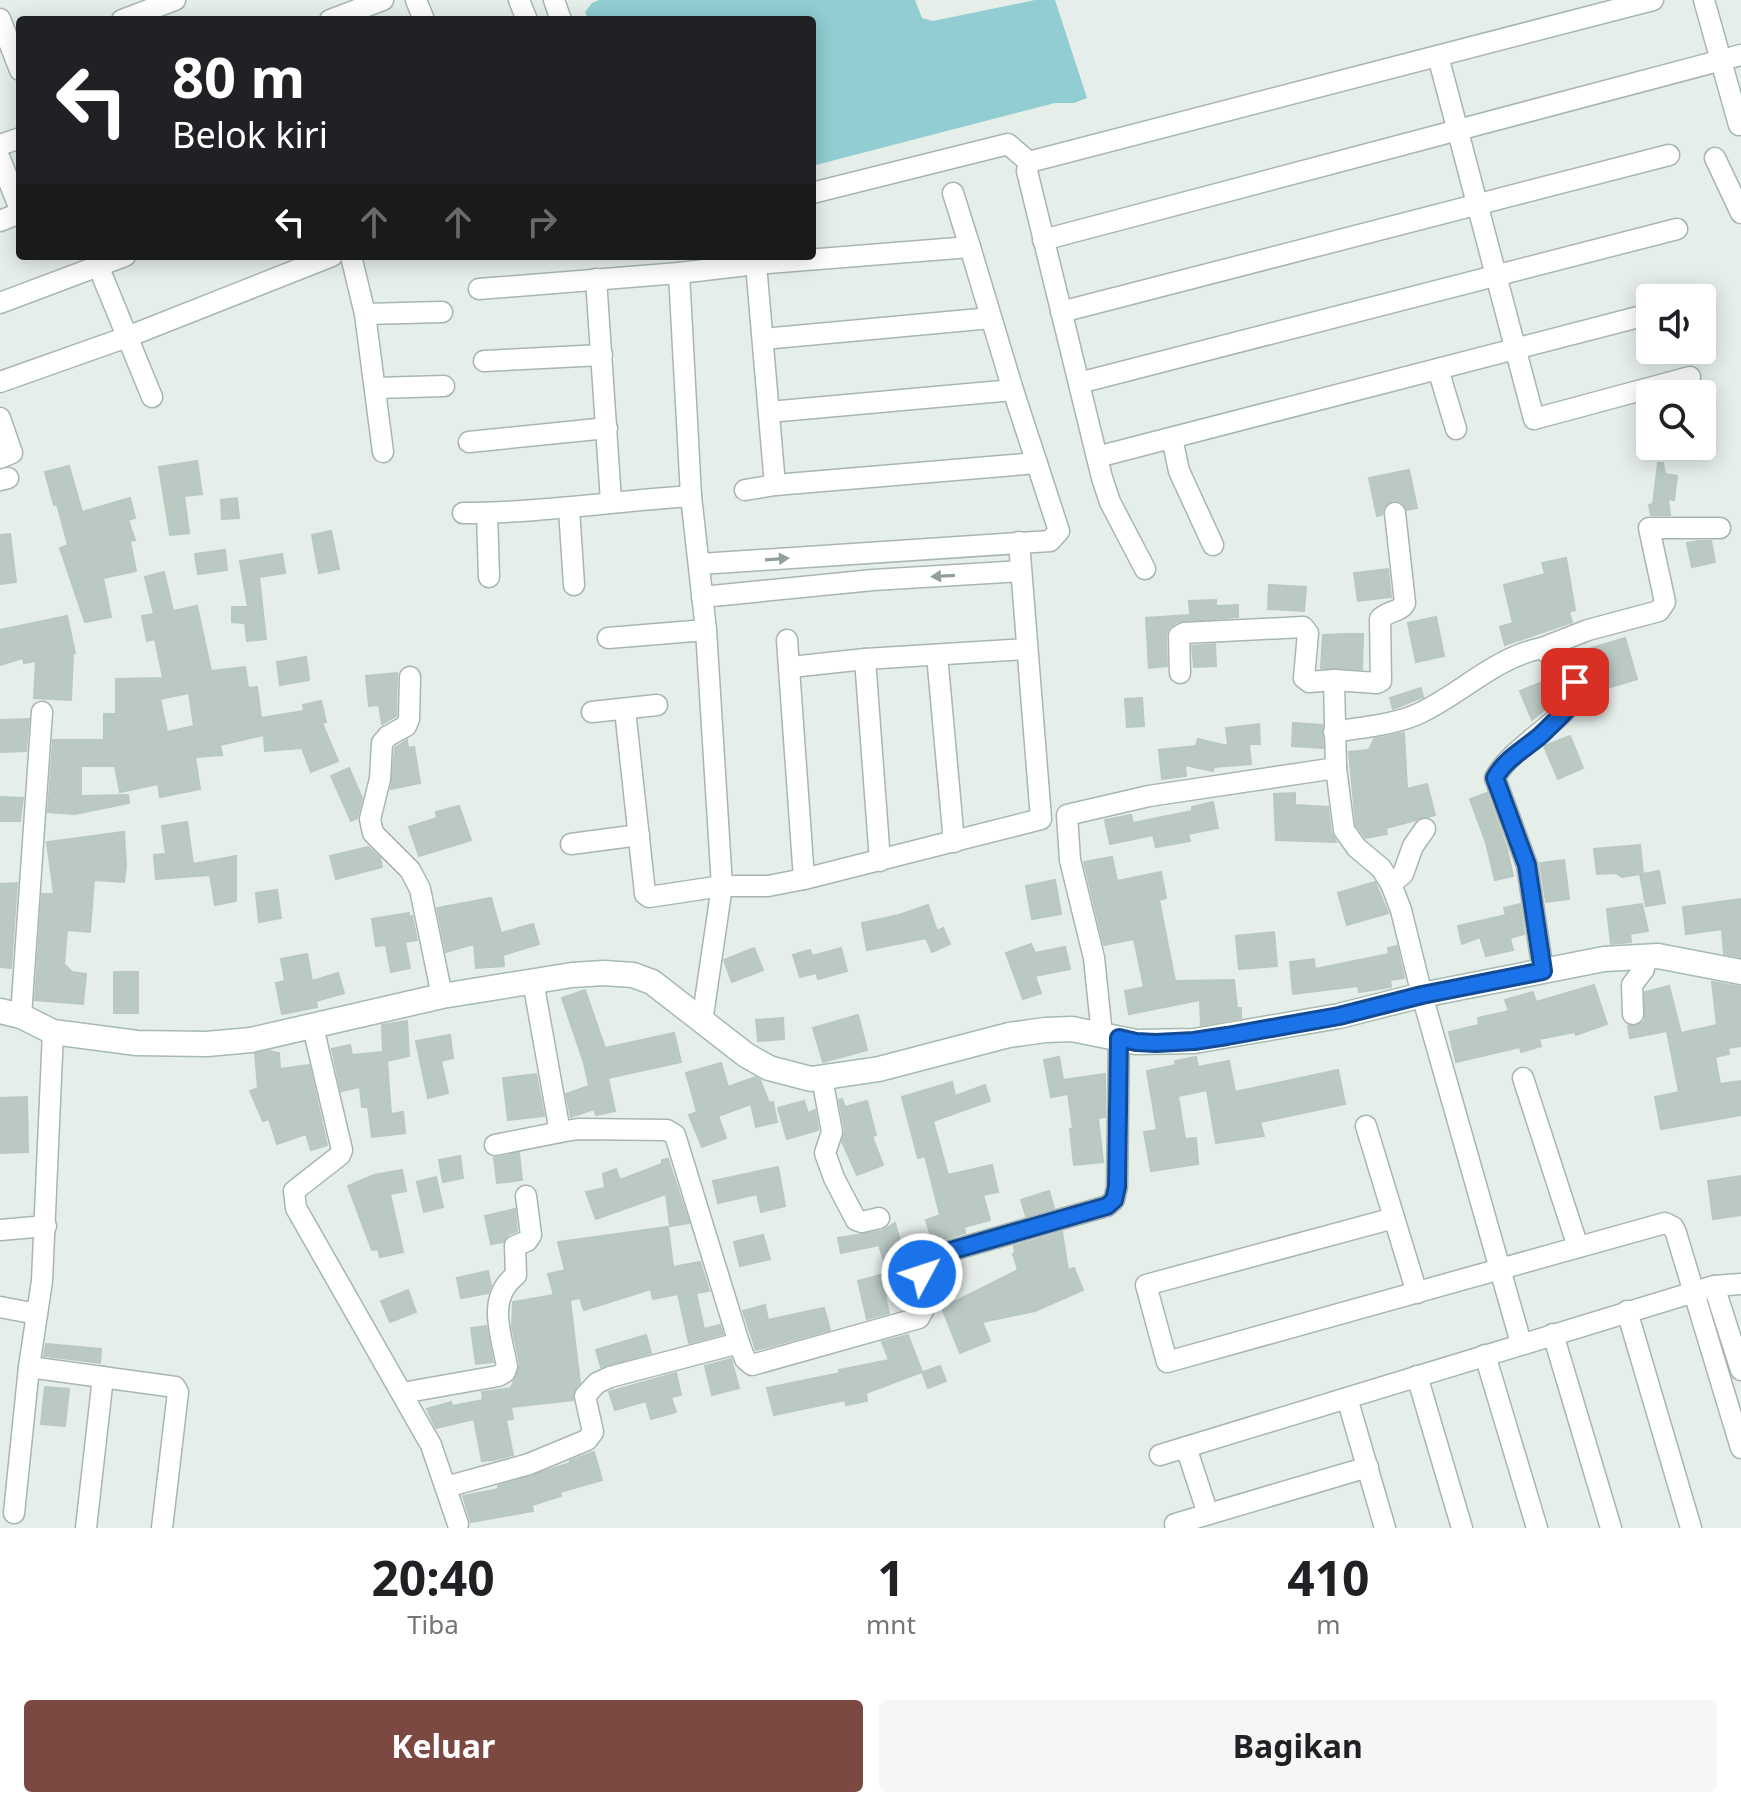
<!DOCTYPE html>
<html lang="id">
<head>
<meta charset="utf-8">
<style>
	:root { --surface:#fff; --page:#f6f6f6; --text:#202124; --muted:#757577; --accent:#7c4942 }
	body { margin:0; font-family:"Noto Sans",sans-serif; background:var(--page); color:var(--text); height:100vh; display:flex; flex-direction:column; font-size:30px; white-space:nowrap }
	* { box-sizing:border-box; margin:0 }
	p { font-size:26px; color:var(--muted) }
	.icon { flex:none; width:44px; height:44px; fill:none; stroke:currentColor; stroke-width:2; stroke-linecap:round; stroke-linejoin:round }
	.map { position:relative; height:1528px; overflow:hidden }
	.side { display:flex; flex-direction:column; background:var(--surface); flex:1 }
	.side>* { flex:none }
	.hud { position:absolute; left:16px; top:16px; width:800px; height:244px; border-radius:8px; box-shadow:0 4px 20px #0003; background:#202124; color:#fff; overflow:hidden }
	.tools { position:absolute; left:1636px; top:284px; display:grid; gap:16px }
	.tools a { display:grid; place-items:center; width:80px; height:80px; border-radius:8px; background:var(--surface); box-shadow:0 4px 20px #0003; font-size:40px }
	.pin { position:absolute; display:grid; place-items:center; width:68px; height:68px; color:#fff; margin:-34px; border-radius:16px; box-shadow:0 4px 12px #0006 }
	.me { position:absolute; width:88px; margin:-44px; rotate:50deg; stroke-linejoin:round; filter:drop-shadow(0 0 6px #0008) }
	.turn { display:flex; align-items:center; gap:28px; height:168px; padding:0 24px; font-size:36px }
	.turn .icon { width:104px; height:104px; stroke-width:2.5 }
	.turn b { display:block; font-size:56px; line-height:68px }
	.lanes { display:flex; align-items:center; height:76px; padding:0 24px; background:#0003; justify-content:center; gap:40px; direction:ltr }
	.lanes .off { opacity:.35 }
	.eta { display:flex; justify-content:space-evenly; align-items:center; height:136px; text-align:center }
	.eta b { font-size:48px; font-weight:700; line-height:56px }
	.button { display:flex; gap:16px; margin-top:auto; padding:16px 24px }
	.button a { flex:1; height:92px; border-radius:8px; background:var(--accent); color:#fff; font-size:32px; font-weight:700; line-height:92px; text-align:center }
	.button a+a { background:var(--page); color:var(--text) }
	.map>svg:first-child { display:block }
</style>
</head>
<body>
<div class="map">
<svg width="1741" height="1528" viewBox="0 0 1741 1528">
	<rect width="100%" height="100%" fill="#e6eeea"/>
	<polygon fill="#91cdd1" points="599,0 915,0 922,18 933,21 1035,0 1055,0 1087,98 1074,103 1055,103 812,166 812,20 588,20 585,12 592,3"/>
	<g fill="#bbc9c3" stroke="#b9c8c0" stroke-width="2" fill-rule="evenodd">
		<polygon points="197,461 202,494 184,496 189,533 170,535 159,467"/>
		<polygon points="1658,463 1663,463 1665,474 1677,476 1674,500 1668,499 1670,515 1651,515 1649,505 1653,504"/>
		<polygon points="69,466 82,512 130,498 135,518 128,520 135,540 130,541 136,571 103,578 111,617 85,622 60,548 68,545 57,504 54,505 45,472"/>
		<polygon points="1409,470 1417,508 1407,510 1401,502 1393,500 1384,507 1382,515 1377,516 1369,478"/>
		<polygon points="237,498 239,518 222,519 221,500"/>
		<polygon points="331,531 339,569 319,573 312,535"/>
		<polygon points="10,534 16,582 0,584 0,535"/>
		<polygon points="1699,541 1711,541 1715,562 1692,567 1687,543"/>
		<polygon points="225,550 227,570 198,574 195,554"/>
		<polygon points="282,554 285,573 259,577 266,639 247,641 245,623 232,622 232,607 248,607 240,561"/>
		<polygon points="1566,558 1575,610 1569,612 1572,622 1505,645 1500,627 1513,623 1504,585 1545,574 1542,563"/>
		<polygon points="1388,569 1391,597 1358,601 1354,573"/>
		<path d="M164 572 173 611 197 606 211 671 245 667 248 688 257 687 261 718 304 711 303 705 321 701 326 722 322 723 338 761 311 772 302 748 265 751 264 735 220 745 222 755 195 757 200 789 160 797 158 784 120 792 115 766H81V796L128 795 129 803 75 814 48 812 53 740H104V714H116V679L163 678 155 639 147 641 142 616 154 614 145 577ZM189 693 194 726 167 732 160 699Z"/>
		<polygon points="1269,585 1306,587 1304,611 1268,609"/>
		<polygon points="1216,600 1216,606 1238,605 1238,617 1177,622 1168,629 1166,636 1167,666 1149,668 1146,618 1190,615 1189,601"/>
		<polygon points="67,616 75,653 73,653 71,700 34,698 36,661 24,663 23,658 0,665 0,630"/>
		<polygon points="1436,617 1444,656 1416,662 1408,623"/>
		<polygon points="1345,634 1363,634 1362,669 1321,668 1323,635"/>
		<polygon points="1625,638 1637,679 1594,692 1582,651"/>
		<polygon points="1215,644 1216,666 1194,667 1192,646"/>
		<polygon points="306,657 309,680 280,685 277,662"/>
		<polygon points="397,673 396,716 382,724 379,705 369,706 366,676"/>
		<polygon points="1550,679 1558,699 1532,720 1520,691"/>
		<polygon points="1421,688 1423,697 1393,709 1390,698"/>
		<polygon points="1142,698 1144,726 1127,727 1125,699"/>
		<polygon points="29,719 26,751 0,752 0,720"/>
		<polygon points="1293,723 1322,725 1323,748 1292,746"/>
		<polygon points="1259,724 1260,744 1249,744 1251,764 1214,767 1213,771 1185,765 1186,776 1162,779 1159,750 1196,746 1198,739 1228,746 1226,728"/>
		<polygon points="1404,733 1407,789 1427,784 1435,815 1386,828 1387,834 1366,838 1356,825 1349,752 1369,750 1374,739"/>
		<polygon points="1570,736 1583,768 1558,779 1544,746"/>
		<polygon points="407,740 408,748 414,747 420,783 391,789 395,748"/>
		<polygon points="349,768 362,798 357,818 351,821 331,776"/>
		<polygon points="1295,793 1295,805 1328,807 1331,832 1336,842 1276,840 1274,794"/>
		<polygon points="1487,793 1507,849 1513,876 1495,880 1486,843 1470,799"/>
		<polygon points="0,797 23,798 20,821 0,821"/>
		<polygon points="1213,802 1218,828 1188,834 1190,841 1156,847 1153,835 1110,844 1105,820 1131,815 1133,823 1192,811 1192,807"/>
		<polygon points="459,806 471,840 419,856 409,827 437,818 436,812"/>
		<polygon points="187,822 193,864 236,856 236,901 215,905 210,875 156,879 154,855 166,854 162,826"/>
		<polygon points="124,832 126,866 124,882 94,880 90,932 67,930 64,964 72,972 86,974 83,1004 35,1000 42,894 54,894 47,842"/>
		<polygon points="1640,845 1643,874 1659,871 1665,903 1646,906 1640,874 1622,877 1616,873 1597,874 1594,849"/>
		<polygon points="368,847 380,858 382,867 336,879 330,856"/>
		<polygon points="1112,857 1117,881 1161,872 1166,898 1159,900 1175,981 1234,980 1237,1008 1241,1008 1241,1018 1201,1025 1200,1000 1129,1014 1125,991 1144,987 1134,939 1104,945 1084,862"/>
		<polygon points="1564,860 1569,899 1546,902 1540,863"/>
		<polygon points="1055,880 1061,914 1032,919 1026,886"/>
		<polygon points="1375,882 1388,913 1347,925 1338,893"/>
		<polygon points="17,883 11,968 0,967 0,884"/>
		<polygon points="277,890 281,918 259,922 256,893"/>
		<polygon points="491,898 501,933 533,924 539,944 503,955 504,966 476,968 474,944 446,952 437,908"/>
		<polygon points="1741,899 1741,957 1724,954 1722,929 1686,934 1683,907"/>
		<polygon points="1520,904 1524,934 1510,938 1513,950 1486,956 1480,937 1462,944 1458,926 1506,915 1504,908"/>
		<polygon points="1642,904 1648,931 1630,934 1631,942 1611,944 1607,909"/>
		<polygon points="928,905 937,931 943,928 950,944 932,952 926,938 867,950 862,923 899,915"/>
		<polygon points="409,913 409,917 412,916 417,940 405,942 410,968 391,972 386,945 376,946 372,919"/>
		<polygon points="1274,932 1277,966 1239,969 1236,936"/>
		<polygon points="1031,944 1035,953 1065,947 1070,969 1035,976 1041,993 1023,999 1006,953"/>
		<polygon points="1397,946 1404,978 1390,980 1391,987 1359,992 1358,986 1293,994 1290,962 1314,959 1315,969 1389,954 1388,948"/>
		<polygon points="754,948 763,970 732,982 724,960"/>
		<polygon points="841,948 847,971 818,979 816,973 800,977 793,955 810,950 812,956"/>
		<polygon points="307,954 312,981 338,973 344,993 316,1001 317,1007 282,1014 276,983 285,981 281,959"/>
		<rect x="114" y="972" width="24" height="41"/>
		<polygon points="1712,982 1741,987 1741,1046 1728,1048 1729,1054 1715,1057 1720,1084 1741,1081 1741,1115 1661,1129 1655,1097 1679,1092 1667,1031 1630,1038 1628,1026 1639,1025 1645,1020 1645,992 1669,986 1681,1033 1717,1025"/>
		<polygon points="1594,985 1607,1024 1576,1035 1575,1032 1539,1039 1541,1046 1521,1052 1520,1047 1456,1062 1449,1032 1479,1025 1478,1018 1509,1011 1505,1000 1533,992 1536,1002"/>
		<polygon points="585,990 605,1048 674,1033 681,1062 608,1078 615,1111 596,1115 594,1109 571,1117 566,1094 589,1086 584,1063 562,998"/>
		<polygon points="858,1015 867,1050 823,1062 813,1028"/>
		<polygon points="783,1018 784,1039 758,1041 756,1020"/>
		<polygon points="407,1021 409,1056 387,1061 391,1114 403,1112 405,1133 372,1137 368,1107 362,1107 360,1087 341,1091 332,1049 350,1045 352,1055 383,1052 382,1025"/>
		<polygon points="450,1035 453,1058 441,1061 448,1093 428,1098 416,1041"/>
		<polygon points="269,1051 279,1053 280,1069 309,1065 327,1145 311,1150 306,1134 277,1144 269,1119 263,1121 250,1091 258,1088 255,1054"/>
		<polygon points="1059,1057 1063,1080 1105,1074 1105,1117 1098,1118 1103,1162 1074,1165 1070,1129 1073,1128 1068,1094 1051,1097 1044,1060"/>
		<polygon points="1196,1057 1198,1067 1229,1061 1235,1092 1338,1070 1345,1104 1260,1122 1264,1136 1216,1143 1207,1090 1178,1096 1185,1139 1196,1138 1198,1164 1151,1171 1144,1132 1157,1130 1147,1071 1176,1065 1175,1061"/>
		<polygon points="721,1063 728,1087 755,1077 760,1080 769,1103 773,1102 777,1122 756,1127 751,1104 718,1116 726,1138 702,1147 689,1115 697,1112 686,1073"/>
		<polygon points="536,1074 544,1116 508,1120 503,1078"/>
		<polygon points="952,1082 955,1096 985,1085 990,1101 933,1121 948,1175 992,1165 998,1192 983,1195 990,1220 964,1227 965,1233 933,1242 926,1220 940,1215 925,1156 918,1158 902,1097"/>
		<polygon points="27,1097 28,1152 0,1153 0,1098"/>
		<polygon points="842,1099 845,1107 867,1101 876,1135 872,1136 883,1165 857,1175 842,1142 845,1130 839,1100"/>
		<polygon points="804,1101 808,1113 815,1110 818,1130 787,1139 778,1108"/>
		<polygon points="519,1153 522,1180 497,1183 494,1158"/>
		<polygon points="460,1156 463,1178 443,1182 439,1160"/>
		<polygon points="668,1159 689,1223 670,1226 666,1194 596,1219 586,1192 605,1188 603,1174 616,1169 620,1180 662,1164 662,1160"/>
		<polygon points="778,1167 785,1206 761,1212 757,1194 718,1203 713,1181"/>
		<polygon points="402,1170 406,1191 390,1194 403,1252 380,1257 378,1249 372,1250 348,1186 374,1175"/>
		<polygon points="1741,1176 1741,1215 1713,1219 1708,1181"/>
		<polygon points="436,1177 443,1207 424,1212 417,1182"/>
		<polygon points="1049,1191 1054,1208 1026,1216 1021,1200"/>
		<polygon points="515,1209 517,1231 509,1234 503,1242 491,1244 485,1216"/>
		<polygon points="895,1223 904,1255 912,1253 913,1256 909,1266 910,1289 885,1296 889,1313 867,1319 858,1281 888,1273 879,1245 841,1253 838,1238 882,1231"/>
		<polygon points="668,1227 673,1267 700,1262 709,1291 696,1293 704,1329 720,1325 723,1334 689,1343 678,1294 653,1299 651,1289 584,1310 580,1298 570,1300 580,1383 573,1392 573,1400 511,1407 513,1419 506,1420 513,1455 493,1460 482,1461 474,1419 436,1428 427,1409 451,1402 452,1406 483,1400 482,1392 511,1388 520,1364 512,1327 513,1302 554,1295 548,1274 565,1270 558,1242"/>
		<polygon points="1062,1232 1068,1270 1074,1268 1083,1290 1035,1311 982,1322 990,1341 960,1353 942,1308 1018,1270 1013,1254 1015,1253 1014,1246"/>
		<polygon points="763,1235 770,1259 740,1266 734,1242"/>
		<polygon points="488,1271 491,1286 488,1293 461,1298 457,1278"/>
		<polygon points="408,1290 416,1312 390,1322 381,1301"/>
		<polygon points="765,1305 768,1320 824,1308 830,1330 756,1350 743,1311"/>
		<polygon points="486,1326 493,1362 476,1364 471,1328"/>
		<polygon points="646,1335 651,1353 601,1367 596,1350"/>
		<polygon points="908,1335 922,1372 866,1393 867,1401 846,1405 845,1400 774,1415 767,1388 840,1373 839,1370 889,1360 882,1342"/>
		<polygon points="46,1344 101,1349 100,1363 44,1356"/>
		<polygon points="731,1359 739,1388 712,1395 705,1366"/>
		<polygon points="940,1366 946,1381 928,1388 922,1372"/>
		<polygon points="676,1373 681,1395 671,1397 676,1412 651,1419 646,1401 615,1410 609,1392"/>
		<polygon points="45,1387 69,1389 65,1426 41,1424"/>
		<polygon points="594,1452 602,1480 560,1492 561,1496 532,1505 533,1511 471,1522 463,1496 499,1489 498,1486 570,1463 570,1461"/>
	</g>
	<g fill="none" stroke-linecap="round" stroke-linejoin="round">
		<defs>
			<g id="street">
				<polyline points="416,0 424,20"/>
				<polyline points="519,0 527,20"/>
				<polyline points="554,0 561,20"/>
				<polyline points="1704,0 1739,125"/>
				<polyline points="0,19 20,70"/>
				<polyline points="122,20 175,0"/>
				<polyline points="330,20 383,0"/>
				<polyline points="1438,56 1534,419 1690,377"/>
				<polyline points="0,145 20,138"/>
				<polyline points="1715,158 1741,213"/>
				<polyline points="0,159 20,209"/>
				<polyline points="1029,162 1653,0"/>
				<polyline points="812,193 1008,144 1029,162 1027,171 1102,478 1110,502 1145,569"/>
				<polyline points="953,193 970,247"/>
				<polyline points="0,221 20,213"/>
				<polyline points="1043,240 1741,55"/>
				<polyline points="94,256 152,397"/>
				<polyline points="351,256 365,314 383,452"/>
				<polyline points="756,264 775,485"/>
				<polyline points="596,279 611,501"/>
				<polyline points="479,289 679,273"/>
				<polyline points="0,303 125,256"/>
				<polyline points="1061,312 1669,155"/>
				<polyline points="365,314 442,312"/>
				<polyline points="763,339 991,318"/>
				<polyline points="484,361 602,355"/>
				<polyline points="1438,369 1456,429"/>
				<polyline points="0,382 127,337 332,256"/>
				<polyline points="1079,383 1677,229"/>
				<polyline points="376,388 444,386"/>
				<polyline points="769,412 1013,390"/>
				<polyline points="0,418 12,453 0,458"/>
				<polyline points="1172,438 1179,471 1213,545"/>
				<polyline points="469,442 607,428"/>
				<polyline points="1097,457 1650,314"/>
				<polyline points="0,480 8,478"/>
				<polyline points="745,490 775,485 1037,463"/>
				<polyline points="569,509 574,585"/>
				<path d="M463 513C540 513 615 501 691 496"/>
				<polyline points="487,513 489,577"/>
				<polyline points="700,564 1050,541 1059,531 1013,390 970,247 756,264 679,273 691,496 706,630 722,886 702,1022"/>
				<polyline points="702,597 873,580 1021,571"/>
				<polyline points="608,638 706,630"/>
				<polyline points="787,640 804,879"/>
				<polyline points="1542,648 1588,630 1659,611 1665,602 1649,528 1720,528"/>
				<polyline points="937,655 954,842"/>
				<polyline points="865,659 880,861"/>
				<polyline points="791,667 865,659 1027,649"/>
				<polyline points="1180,673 1179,636 1184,633 1303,627 1308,633 1304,678 1309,682 1334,680 1336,768 1344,830 1357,848 1381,868 1391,884 1401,910 1422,995 1521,1343"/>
				<polyline points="410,677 409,719 406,726 388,736 382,743 380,779 370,819 373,833 410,870 420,889 442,996"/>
				<path d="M1334 680 1377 683 1381 681 1380 619C1387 611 1401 612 1405 603L1395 513"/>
				<polyline points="625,710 644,884 645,894 649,897 722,886 768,886 804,879 1041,819 1019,542"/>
				<polyline points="592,712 657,705"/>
				<path d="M1334 732C1362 727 1395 725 1420 713 1462 693 1496 657 1542 648L1567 672 1580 693C1558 725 1511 748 1495 778L1527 865 1543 971"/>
				<polyline points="571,844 639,835"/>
				<polyline points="1391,884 1403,874 1413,846 1425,829"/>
				<polyline points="533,981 560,1132 578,1129 667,1130 675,1135 739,1343 745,1359 752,1365 919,1318 924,1309 922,1265 929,1257 1107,1206 1114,1200 1117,1187 1119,1038"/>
				<polyline points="1633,1014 1632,985 1644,969 1642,956"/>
				<polyline points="21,1016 42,712"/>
				<polyline points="313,1027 342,1150 340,1155 294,1191 296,1208 431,1445 458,1524"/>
				<polyline points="1102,1035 1094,958 1070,860 1067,815 1149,796 1336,768"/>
				<polyline points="822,1078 832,1132 825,1153 834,1178 856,1220 862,1222 879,1218"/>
				<polyline points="1523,1078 1578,1247"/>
				<polyline points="1366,1126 1417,1293"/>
				<polyline points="495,1145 560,1132"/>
				<polyline points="1394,1218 1146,1285 1167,1362 1665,1223 1673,1227 1676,1233 1741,1448"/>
				<polyline points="0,1230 46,1226"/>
				<polyline points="1714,1286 1741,1370"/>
				<polyline points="0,1307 37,1314"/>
				<polyline points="1627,1311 1691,1528"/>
				<polyline points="1553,1334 1611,1528"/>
				<polyline points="1485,1355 1537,1528"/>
				<polyline points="29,1367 175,1387 178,1392 162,1528"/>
				<polyline points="1417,1376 1462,1528"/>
				<path d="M402 1393 498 1376 505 1372 507 1366C501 1334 486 1298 516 1275L515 1246 527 1241 531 1235 526 1196"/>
				<polyline points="1347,1398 1385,1528"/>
				<polyline points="1186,1447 1208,1514"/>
				<polyline points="1160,1455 1714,1286 1741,1284"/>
				<polyline points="446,1487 529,1464 587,1440 593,1432 585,1396 597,1383 610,1377 739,1343"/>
				<polyline points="14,1513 29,1367 42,1281 53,1032"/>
				<polyline points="1175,1524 1368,1467"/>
				<polyline points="86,1528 103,1377"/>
			</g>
			<polyline id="secondary" points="0,1011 21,1016 53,1032 137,1043 207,1044 251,1040 442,996 572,975 604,973 633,975 652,982 746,1055 769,1068 811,1079 879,1069 1009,1035 1045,1030 1072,1029 1136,1042 1194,1041 1339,1016 1422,995 1604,959 1658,956 1741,972"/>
		</defs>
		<use href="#street" stroke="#a8b6b0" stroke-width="23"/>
		<use href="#secondary" stroke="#a5bab0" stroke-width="27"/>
		<use href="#street" stroke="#fff" stroke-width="20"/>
		<use href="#secondary" stroke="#fff" stroke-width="24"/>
	</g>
	<defs><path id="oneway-solid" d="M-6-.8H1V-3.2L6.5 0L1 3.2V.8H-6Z" transform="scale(2)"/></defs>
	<g fill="#92a09a">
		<use href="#oneway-solid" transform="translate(777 559) rotate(-4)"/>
		<use href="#oneway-solid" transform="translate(943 576) rotate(177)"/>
	</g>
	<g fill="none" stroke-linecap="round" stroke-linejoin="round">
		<defs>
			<path id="route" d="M922 1274V1265L929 1257 1107 1206 1114 1200 1117 1187 1119 1038 1136 1042 1156 1043 1194 1041 1227 1036 1339 1016 1422 995 1543 971 1527 865 1495 778C1505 759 1525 749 1541 735 1554 722 1570 708 1580 693L1575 682"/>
		</defs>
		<use href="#route" stroke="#114b97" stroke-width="20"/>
		<use href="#route" stroke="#1a73e8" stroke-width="14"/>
	</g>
</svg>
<div class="tools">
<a><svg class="icon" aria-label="sound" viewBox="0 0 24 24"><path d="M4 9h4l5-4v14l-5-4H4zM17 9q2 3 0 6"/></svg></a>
<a><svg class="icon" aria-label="search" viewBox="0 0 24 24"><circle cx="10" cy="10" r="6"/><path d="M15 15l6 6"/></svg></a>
</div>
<div class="pin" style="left:1575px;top:682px;background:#d93025"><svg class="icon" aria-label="arrive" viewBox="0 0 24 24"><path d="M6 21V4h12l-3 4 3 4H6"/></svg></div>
<svg class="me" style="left:922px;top:1274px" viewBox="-20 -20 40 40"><circle r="17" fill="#1a73e8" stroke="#fff" stroke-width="3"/><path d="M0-11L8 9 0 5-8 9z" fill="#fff"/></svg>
<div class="hud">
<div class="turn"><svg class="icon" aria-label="left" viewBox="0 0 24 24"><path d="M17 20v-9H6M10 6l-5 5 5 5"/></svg><div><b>80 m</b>Belok kiri</div></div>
<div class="lanes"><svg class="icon" aria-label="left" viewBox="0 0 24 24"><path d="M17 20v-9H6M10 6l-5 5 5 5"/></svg><svg class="icon off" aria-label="ahead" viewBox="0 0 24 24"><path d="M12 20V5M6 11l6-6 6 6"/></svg><svg class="icon off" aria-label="ahead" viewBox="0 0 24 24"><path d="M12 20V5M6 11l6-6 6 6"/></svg><svg class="icon off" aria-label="right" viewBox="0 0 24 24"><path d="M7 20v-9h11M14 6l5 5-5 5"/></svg></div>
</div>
</div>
<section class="side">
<div class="eta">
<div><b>20:40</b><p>Tiba</p></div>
<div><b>1</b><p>mnt</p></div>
<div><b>410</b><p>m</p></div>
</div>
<div class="button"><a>Keluar</a><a>Bagikan</a></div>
</section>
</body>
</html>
